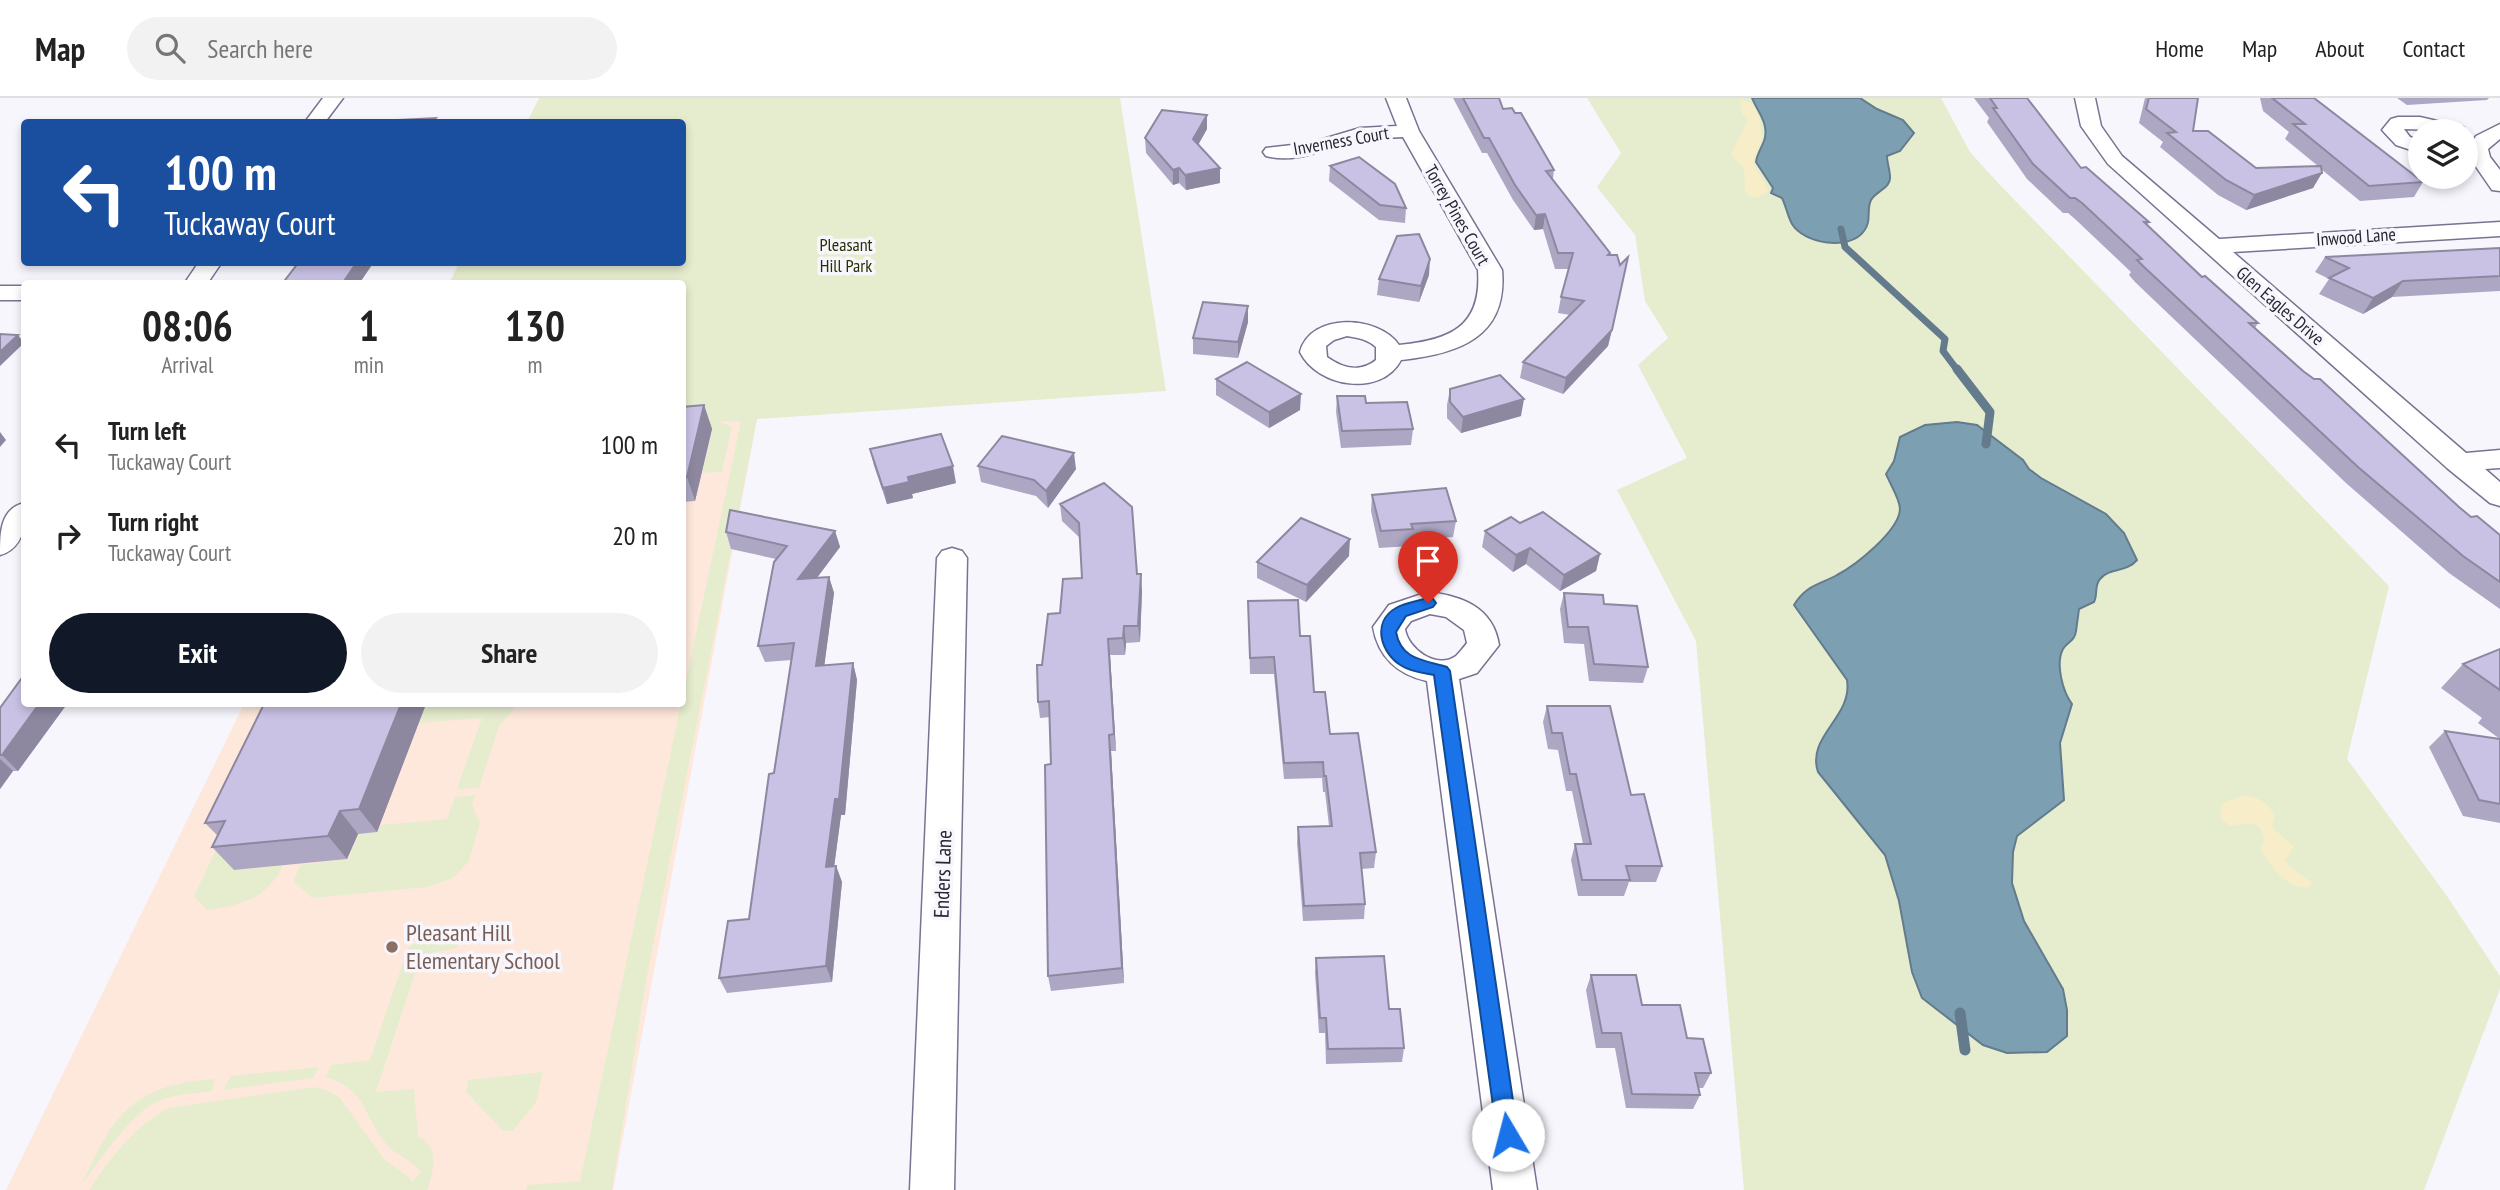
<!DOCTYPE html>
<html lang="en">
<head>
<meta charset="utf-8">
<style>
	:root { --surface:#fff; --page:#f2f2f2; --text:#222; --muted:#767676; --line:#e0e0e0; --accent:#111827 }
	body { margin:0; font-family:"PT Sans Narrow",sans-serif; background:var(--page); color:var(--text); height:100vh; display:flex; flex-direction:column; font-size:26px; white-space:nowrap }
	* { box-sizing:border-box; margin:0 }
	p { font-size:23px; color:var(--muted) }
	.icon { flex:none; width:38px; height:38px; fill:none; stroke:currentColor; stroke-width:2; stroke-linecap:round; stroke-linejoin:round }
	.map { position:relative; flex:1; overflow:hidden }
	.details { position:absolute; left:21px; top:182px; width:665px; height:427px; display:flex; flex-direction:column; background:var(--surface); border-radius:7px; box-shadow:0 4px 10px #0003 }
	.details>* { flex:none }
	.top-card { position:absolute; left:21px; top:21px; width:665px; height:147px; border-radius:7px; box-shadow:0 4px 10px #0003; background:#1a4fa0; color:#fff; overflow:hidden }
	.fabs { position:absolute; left:2408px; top:21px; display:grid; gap:14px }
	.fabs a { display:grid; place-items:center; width:70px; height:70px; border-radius:50%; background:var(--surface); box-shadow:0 4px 10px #0003; font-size:35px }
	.pin { position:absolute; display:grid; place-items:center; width:60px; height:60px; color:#fff; margin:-72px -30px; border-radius:50% 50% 50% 0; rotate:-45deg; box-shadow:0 0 7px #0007 }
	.pin .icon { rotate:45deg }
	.me { position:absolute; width:77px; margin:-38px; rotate:352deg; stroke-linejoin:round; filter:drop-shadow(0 0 5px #0008) }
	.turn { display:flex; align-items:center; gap:24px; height:147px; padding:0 28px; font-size:32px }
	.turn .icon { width:91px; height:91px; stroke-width:2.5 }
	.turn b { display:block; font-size:49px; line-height:60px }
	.eta { display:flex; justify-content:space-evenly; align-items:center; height:119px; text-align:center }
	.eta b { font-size:42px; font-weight:700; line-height:49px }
	.button { display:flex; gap:14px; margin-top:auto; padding:14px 28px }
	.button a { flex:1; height:80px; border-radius:42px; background:var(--accent); color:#fff; font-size:28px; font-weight:700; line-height:80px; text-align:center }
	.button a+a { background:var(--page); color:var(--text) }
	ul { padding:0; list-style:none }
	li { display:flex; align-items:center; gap:21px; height:91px; padding:0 28px }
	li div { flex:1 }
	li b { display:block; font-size:26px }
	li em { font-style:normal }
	header { display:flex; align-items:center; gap:42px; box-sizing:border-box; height:98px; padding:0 35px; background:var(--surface); border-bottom:2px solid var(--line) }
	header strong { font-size:33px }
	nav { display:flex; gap:38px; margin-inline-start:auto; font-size:24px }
	.search { width:490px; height:63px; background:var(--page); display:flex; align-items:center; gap:18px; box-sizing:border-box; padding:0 24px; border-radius:38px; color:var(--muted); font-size:26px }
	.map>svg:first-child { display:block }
</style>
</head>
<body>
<header>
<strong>Map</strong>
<div class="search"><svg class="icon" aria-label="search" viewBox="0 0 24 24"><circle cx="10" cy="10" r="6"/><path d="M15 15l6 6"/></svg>Search here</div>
<nav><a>Home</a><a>Map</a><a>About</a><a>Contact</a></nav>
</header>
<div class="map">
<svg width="2500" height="1092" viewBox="0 0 2500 1092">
	<rect width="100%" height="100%" fill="#f7f6fd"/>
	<polygon fill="#fee8db" points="757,321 613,1092 6,1092 244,606 682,606 683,326"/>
	<g fill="#e6edce">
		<polygon points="539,0 1120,0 1166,293 757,321 646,883 612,1092 526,1092 527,1087 580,1083 741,323 718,324 732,328 722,374 702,375 713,331 683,333 682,186 449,186 459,165 682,164 682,24 527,24"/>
		<polygon points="1587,0 1941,0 1970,54 2000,87 2389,488 2347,661 2447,798 2500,878 2500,891 2424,1092 1744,1092 1696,543 1617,392 1687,360 1638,267 1668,240 1645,203 1635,137 1597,89 1621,55"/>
		<polygon points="426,606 518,606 499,628 479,690 457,691 482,620 419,625"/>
		<polygon points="476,697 472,707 480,725 469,763 453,780 427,789 312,800 294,783 300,767 349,761 358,736 376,734 380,727 447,721 455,699"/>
		<path d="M238 706 244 748 233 772 283 767C268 800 241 808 207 812L194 798Z"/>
		<path d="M455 842 458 848 454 851 421 857 376 994 414 991 418 1038C440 1049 434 1072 427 1092H89C110 1060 135 1028 168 1010L314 989 326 992 340 1000 385 1062 409 1079 412 1084 421 1074C410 1060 395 1057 387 1047 362 1018 369 993 326 979L331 967 370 962 408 850 413 846Z"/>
		<polygon points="319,969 313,980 223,992 231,978"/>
		<polygon points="543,974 536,1004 513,1033 503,1033 466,994 468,982"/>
		<path d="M215 981 212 993C193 996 171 996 154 1005 129 1019 98 1064 82 1087 112 1017 134 986 215 981Z"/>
	</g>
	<g fill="#f7edc8">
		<path d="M1740 1 1753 6 1759 19 1762 41 1753 64 1768 92C1762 99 1752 103 1745 94L1744 71 1731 57 1748 21 1742 16Z"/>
		<path d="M2243 697C2258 699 2267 704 2275 717L2272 729 2294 749 2285 762 2288 767 2311 784 2310 789C2286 792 2272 769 2261 751L2264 740C2259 719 2246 726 2230 728L2220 720 2223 705Z"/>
	</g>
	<g fill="#7ca0b2" stroke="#637b8c" stroke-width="2">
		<path d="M1752 0H1860L1877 11 1903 22 1914 35 1900 53 1887 58C1887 65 1890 72 1890 79 1891 90 1876 93 1871 102 1866 112 1872 123 1864 133 1850 153 1804 146 1792 126 1788 119 1786 108 1782 100L1771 95 1773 90 1756 64C1757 56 1761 51 1764 43 1770 26 1757 13 1752 0Z"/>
		<path d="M1957 324 1977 327 2023 362 2029 371 2041 380 2106 416 2124 435 2137 462C2126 475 2110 469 2100 481 2094 488 2098 496 2094 504L2079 511C2078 519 2077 526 2076 533 2075 543 2067 544 2063 551 2055 566 2063 594 2072 606L2060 645 2064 702 2017 738 2013 754 2012 785 2024 823 2063 891 2067 912V938L2047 954 2007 955 1983 947 1922 900 1912 874 1899 803 1885 757 1818 674C1806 638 1853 619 1847 582L1794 507C1806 487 1819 487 1837 477 1856 467 1899 433 1900 411 1900 401 1890 386 1886 376L1894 363 1900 339 1925 327Z"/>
	</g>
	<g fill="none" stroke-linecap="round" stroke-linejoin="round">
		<polyline stroke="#637b8c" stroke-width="7" points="1841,131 1845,149 1945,241 1943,253 1958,273"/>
		<polyline stroke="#637b8c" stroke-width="9" points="1957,271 1990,314 1986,346"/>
		<polyline stroke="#637b8c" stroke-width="11" points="1960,915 1965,952"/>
		<defs>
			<g id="street">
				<polygon points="323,0 343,0 325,24 305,24"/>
				<path d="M1386 0H1406L1419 33 1502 172C1508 239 1459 256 1401 262 1381 300 1317 289 1300 254 1310 214 1379 217 1399 247 1450 242 1482 229 1478 172L1403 39C1390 40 1376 40 1364 42 1331 47 1300 67 1266 58L1263 54 1266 50 1310 45 1360 30 1397 28ZM1347 238C1358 240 1367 241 1376 249V262C1360 275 1342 270 1327 259L1326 248 1334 242Z"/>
				<polygon points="2075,0 2095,0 2101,28 2122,58 2219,141 2500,124 2500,138 2233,154 2466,355 2500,352 2500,370 2485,371 2500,384 2500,408 2490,405 2447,370 2108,66 2081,28"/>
				<polygon points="2398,19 2420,19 2463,29 2466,33 2404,31 2410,39 2420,42 2420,55 2396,47 2382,32 2391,21"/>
				<polygon points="2500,26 2500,41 2488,51 2490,59 2500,72 2500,93 2492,92 2470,60 2468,51 2476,38"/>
				<polygon points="199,164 222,164 207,186 184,186"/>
				<rect x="0" y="188" width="24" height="14"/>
				<path d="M24 405C26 426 24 450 0 457 0 435 0 411 24 405Z"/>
				<polygon points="952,450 962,453 967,460 954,1092 910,1092 937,460 942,453"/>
				<path d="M1428 494C1462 498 1493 509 1499 547L1477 575 1459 581 1537 1092H1493L1427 583C1398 577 1378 559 1373 529L1389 507ZM1430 516 1446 519 1464 532 1467 545C1464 549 1460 554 1456 558 1437 572 1408 551 1405 531L1411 523Z"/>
			</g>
		</defs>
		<use href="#street" stroke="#797291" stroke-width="3"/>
		<use href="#street" fill="#fff" fill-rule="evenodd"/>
	</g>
	<g fill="#ada7c4">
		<polygon points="1453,0 1499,0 1503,11 1554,72 1553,81 1609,157 1620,167 1628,159 1608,248 1563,296 1520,280 1523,264 1570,217 1558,215 1561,199 1569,171 1555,171 1543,131 1534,132 1513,102 1487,55 1482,55"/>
		<polygon points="1974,0 2027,0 2081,70 2149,124 2147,128 2202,179 2258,225 2255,230 2459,409 2471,419 2500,437 2500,511 2449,475 2346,385 2135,184 2129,177 2131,174 2075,121 2068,115 2063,115 2027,81 1987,24 1989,20"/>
		<polygon points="2145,0 2198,0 2193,33 2256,70 2318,68 2285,41 2289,34 2263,13 2260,0 2314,0 2423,84 2414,99 2360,103 2321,71 2313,90 2246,112 2218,97 2160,49 2163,44 2139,25"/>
		<polygon points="2397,0 2489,0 2487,2 2407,7"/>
		<polygon points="1207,17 1207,31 1198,47 1220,70 1220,85 1186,92 1179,85 1173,87 1146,55 1145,40"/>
		<polygon points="1330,68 1406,110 1405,125 1379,122 1329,83"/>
		<polygon points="2500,150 2500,193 2392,199 2363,216 2319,196 2329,181 2315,174 2325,159"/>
		<polygon points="1429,177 1419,204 1377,197 1379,181"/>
		<polygon points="1248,208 1248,224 1238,260 1193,256 1193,240"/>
		<polygon points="1216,281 1300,312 1269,330 1216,297"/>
		<polygon points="1450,291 1521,318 1461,335 1447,320 1447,307"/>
		<polygon points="1337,298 1366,305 1413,331 1411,347 1341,350 1336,314"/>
		<polygon points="704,307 712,331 695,403 682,404 682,309"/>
		<polygon points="870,351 956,385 912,396 913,400 887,406 874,368"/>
		<polygon points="978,368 1076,371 1048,410 1036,398 981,384"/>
		<polygon points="1372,397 1456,423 1453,439 1412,442 1411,448 1379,450 1371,413"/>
		<polygon points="1060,406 1137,476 1142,493 1140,544 1126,545 1125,557 1110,557 1116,653 1111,653 1124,885 1051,893 1048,878 1051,666 1050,619 1040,620 1038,604 1042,567 1060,515 1082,480 1080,440 1062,423"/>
		<polygon points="1520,425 1600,456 1596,473 1560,493 1526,466 1513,474 1482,449 1485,433"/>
		<polygon points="835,433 840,449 817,480 829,479 834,495 824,568 853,565 857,582 845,717 841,717 834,768 836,768 842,784 832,884 727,895 719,880 749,821 792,562 765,564 758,548 776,461 731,451 726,434"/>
		<polygon points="1349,458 1306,504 1257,480 1257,464"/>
		<polygon points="1564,495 1604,506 1648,569 1643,585 1589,583 1584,546 1564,545 1560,511"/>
		<polygon points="1248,503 1300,538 1314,594 1376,754 1374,770 1361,771 1365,806 1364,821 1303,823 1297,745 1298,729 1329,728 1325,694 1323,694 1322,680 1284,681 1274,576 1250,576"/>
		<polygon points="2500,551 2500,641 2478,625 2482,620 2441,590 2463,566"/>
		<polygon points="24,606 67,606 18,673 13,673 0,691 0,610"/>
		<polygon points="426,606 377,734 358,736 347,761 234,772 212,749 218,738 205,725"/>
		<polygon points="1547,608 1631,697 1662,768 1656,784 1629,784 1624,798 1578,798 1571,762 1575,746 1583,746 1572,693 1566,693 1558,652 1548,651 1543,624"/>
		<polygon points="2445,633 2500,641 2500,725 2463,718 2429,649"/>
		<polygon points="1316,860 1389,911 1404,950 1402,964 1326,966 1325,935 1319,935 1315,875"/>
		<polygon points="1591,877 1642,907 1687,940 1711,975 1703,990 1698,990 1700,997 1693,1011 1626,1010 1615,950 1596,950 1586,892"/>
	</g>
	<g fill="#8d88a0">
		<polygon points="1207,17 1207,31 1193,56 1193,41"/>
		<polygon points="1179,70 1179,85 1173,87 1173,72"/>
		<polygon points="1220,70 1220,85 1186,92 1185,77"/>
		<polygon points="2322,75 2313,90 2246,112 2254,97"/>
		<polygon points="1545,116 1543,131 1534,132 1536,117"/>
		<polygon points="1430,161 1429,177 1419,204 1421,188"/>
		<polygon points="357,164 374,164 359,186 342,186"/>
		<polygon points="2403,183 2392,199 2363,216 2373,200"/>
		<polygon points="1248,208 1248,224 1238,260 1238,244"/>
		<polygon points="1612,232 1608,248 1563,296 1566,280"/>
		<polygon points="18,237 24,245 0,268 0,254"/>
		<polygon points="1301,296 1300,312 1269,330 1269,314"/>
		<polygon points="1524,301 1521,318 1461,335 1463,319"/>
		<polygon points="704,307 712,331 695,403 687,379"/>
		<polygon points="0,334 6,342 0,349"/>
		<polygon points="1074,355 1076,371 1048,410 1046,393"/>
		<polygon points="953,368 956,385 912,396 913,400 887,406 883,390 908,379"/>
		<polygon points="835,433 840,449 803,498 798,481"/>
		<polygon points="1350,441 1349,458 1306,504 1307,487"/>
		<polygon points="1530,450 1526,466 1513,474 1516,457"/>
		<polygon points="1600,456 1596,473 1560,493 1564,477"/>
		<polygon points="1141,476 1142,493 1140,544 1138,528"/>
		<polygon points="829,479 834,495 822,585 816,568"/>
		<polygon points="1124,528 1126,545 1125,557 1123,540"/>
		<polygon points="1108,541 1110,557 1116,653 1114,636"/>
		<polygon points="853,565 857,582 845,717 841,717 832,785 826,769"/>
		<polygon points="39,606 67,606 18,673 2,657"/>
		<polygon points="401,606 426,606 377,734 359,711"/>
		<polygon points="1109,637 1111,653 1124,885 1122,870"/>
		<polygon points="0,661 13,673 0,691"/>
		<polygon points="340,713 358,736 347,761 328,738"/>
		<polygon points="836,768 842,784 832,884 826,868"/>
	</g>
	<g fill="#c9c2e4" stroke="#8d88a0" stroke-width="2">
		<polygon points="1463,0 1499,0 1503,11 1512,10 1515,15 1521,15 1554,72 1546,73 1610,155 1608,157 1617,157 1620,167 1628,159 1612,232 1566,280 1523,264 1584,203 1561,199 1573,155 1558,155 1545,116 1536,117 1515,87 1489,40 1484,40"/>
		<polygon points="1990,0 2027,0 2081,70 2086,69 2149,124 2144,124 2202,179 2205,178 2258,225 2249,225 2303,273 2314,281 2320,281 2459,409 2471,419 2477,418 2500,437 2500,484 2463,458 2358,369 2143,168 2137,162 2142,161 2082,105 2075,100 2070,100 2033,66 1993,10 1997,10"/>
		<polygon points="2149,0 2198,0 2193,33 2208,33 2256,70 2321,68 2322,75 2254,97 2226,82 2167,35 2176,34 2146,11"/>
		<polygon points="2272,0 2314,0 2423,84 2369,88 2293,26 2305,26"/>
		<polygon points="1162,12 1207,17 1193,41 1220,70 1185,77 1179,70 1173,72 1145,40"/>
		<polygon points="436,20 433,24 396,24 398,22"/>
		<polygon points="1359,59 1395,86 1406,110 1380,107 1330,68"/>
		<polygon points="1419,136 1430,161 1421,188 1379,181 1397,138"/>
		<polygon points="2500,150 2500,178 2403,183 2373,200 2329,180 2349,170 2325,159"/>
		<polygon points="299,164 357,164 342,186 282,186"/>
		<polygon points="1203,204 1248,208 1238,244 1193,240"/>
		<polygon points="0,236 18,237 0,254"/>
		<polygon points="1247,264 1301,296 1269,314 1216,281"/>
		<polygon points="1500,277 1524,301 1463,319 1450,304 1450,291"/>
		<polygon points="1337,298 1365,298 1366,305 1407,304 1413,331 1342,333"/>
		<polygon points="704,307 687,379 682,379 682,309"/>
		<polygon points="941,336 953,368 908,379 909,384 883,390 870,351"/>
		<polygon points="1002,338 1074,355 1046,393 1034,382 978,368"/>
		<polygon points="1104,385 1132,409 1137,476 1141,476 1138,528 1124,528 1123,540 1108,541 1114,636 1109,637 1122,870 1048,878 1045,667 1051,666 1049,603 1038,604 1037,567 1042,567 1048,516 1060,515 1063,481 1082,480 1079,425 1060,406"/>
		<polygon points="1446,390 1456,423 1411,426 1413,431 1381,433 1372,397"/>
		<polygon points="730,412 835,433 798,481 829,479 816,568 853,565 839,701 835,701 826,769 836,768 826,868 719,880 728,823 749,821 769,676 774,675 794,545 758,548 774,464 787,448 726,434"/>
		<polygon points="1543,414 1600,456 1564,477 1530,450 1516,457 1485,433 1511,419 1520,425"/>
		<polygon points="1301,420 1350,441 1307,487 1257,464"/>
		<polygon points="1564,495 1603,497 1604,506 1637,508 1648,569 1594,566 1588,529 1568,529"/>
		<polygon points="1298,502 1300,538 1310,538 1314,594 1325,594 1330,636 1358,635 1376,754 1360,755 1365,806 1304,808 1298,729 1332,728 1326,678 1324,678 1323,664 1284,665 1274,559 1250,560 1248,503"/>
		<polygon points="2500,551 2500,592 2463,566"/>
		<polygon points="24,577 24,606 39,606 2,657 0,657 0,610"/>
		<polygon points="264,606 401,606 359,711 340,713 328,738 212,749 225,723 205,725"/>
		<polygon points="1547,608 1610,608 1631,697 1644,696 1662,768 1626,768 1630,782 1582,782 1575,746 1591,746 1576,676 1570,676 1562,635 1552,635"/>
		<polygon points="2445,633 2500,641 2500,706 2479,702"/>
		<polygon points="1384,858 1389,911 1400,911 1404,950 1328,951 1326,920 1320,920 1316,860"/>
		<polygon points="1591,877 1636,877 1642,907 1680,907 1687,940 1703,941 1711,975 1695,975 1700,997 1632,996 1621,935 1602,935"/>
	</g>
	<path fill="#1a73e8" stroke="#114b97" stroke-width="2" d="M1428 500 1433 501 1436 505 1433 509 1406 518 1396 534C1401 562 1424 562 1447 569L1450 573 1518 1037 1515 1045 1508 1048 1500 1045 1497 1037 1434 577C1424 575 1411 574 1402 568 1381 556 1371 524 1396 510 1405 505 1418 503 1428 500Z"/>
	<circle fill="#8d6e63" stroke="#f7f6fd" stroke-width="2.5" cx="392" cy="849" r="7"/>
	<g text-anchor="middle" stroke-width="7" stroke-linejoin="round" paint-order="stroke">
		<g font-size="18" fill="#282532" stroke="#f7f6fd">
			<text transform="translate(1341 43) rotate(-10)" y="6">Inverness Court</text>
			<text transform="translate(1457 117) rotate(60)" y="6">Torrey Pines Court</text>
			<text transform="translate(2356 139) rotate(-4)" y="6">Inwood Lane</text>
			<text transform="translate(2280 208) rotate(41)" y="6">Glen Eagles Drive</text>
		</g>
		<g font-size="18" fill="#292e04" stroke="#f7f6fd">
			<text x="846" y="153">Pleasant<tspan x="846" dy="21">Hill Park</tspan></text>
		</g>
		<g font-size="21" fill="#282532" stroke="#f7f6fd">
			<text transform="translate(943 776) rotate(-88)" y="7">Enders Lane</text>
		</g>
		<g font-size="24" fill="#785e54" stroke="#f7f6fd" text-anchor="start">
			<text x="406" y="843">Pleasant Hill<tspan x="406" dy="28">Elementary School</tspan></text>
		</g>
	</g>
</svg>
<div class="fabs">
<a><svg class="icon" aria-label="layers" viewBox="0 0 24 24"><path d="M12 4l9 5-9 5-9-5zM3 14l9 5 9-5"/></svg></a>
</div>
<div class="pin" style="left:1428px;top:505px;background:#d93025"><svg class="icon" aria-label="arrive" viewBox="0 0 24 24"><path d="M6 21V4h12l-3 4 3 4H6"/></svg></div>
<svg class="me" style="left:1508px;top:1037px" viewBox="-20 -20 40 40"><circle r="19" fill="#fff"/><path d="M0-13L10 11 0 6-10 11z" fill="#1a73e8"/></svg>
<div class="top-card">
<div class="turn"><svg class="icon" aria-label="left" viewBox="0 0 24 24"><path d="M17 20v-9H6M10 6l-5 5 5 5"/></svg><div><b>100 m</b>Tuckaway Court</div></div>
</div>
<section class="details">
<div class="eta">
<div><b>08:06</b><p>Arrival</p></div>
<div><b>1</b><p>min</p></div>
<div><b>130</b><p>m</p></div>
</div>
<ul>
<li><svg class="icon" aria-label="left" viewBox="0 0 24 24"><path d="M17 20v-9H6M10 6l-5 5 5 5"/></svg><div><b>Turn left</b><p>Tuckaway Court</p></div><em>100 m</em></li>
<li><svg class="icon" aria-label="right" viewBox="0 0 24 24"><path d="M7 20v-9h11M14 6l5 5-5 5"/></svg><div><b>Turn right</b><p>Tuckaway Court</p></div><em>20 m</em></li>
</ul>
<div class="button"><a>Exit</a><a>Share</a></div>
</section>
</div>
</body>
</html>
